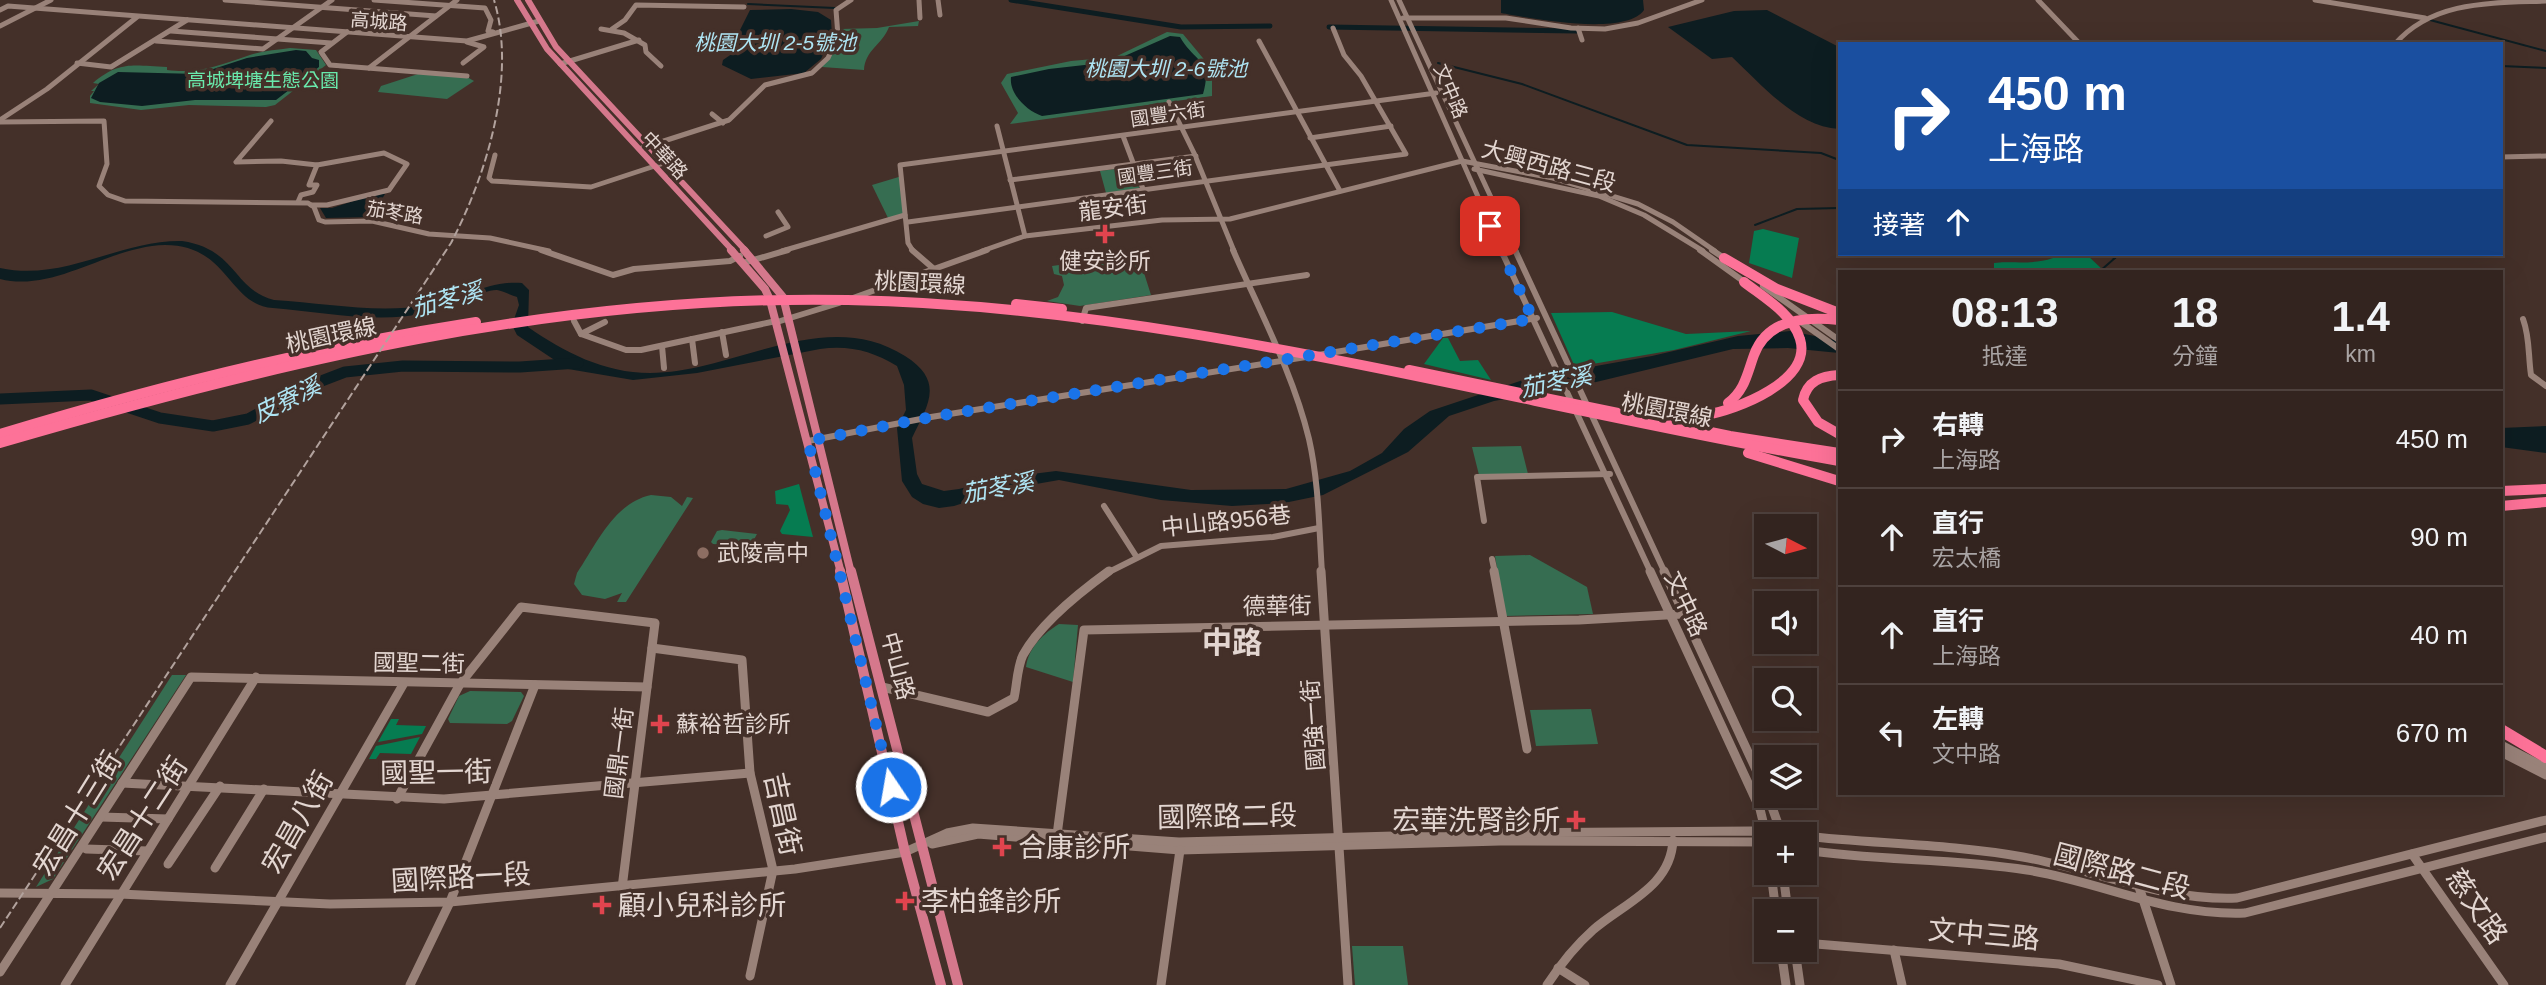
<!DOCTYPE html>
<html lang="zh-TW">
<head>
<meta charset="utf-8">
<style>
	:root { --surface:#33241f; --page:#3b2c28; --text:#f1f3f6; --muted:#a9a4a4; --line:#4e413d }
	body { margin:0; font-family:Arial,"Noto Sans TC",sans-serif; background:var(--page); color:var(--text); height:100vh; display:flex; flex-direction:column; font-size:26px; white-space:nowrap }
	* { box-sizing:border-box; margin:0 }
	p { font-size:23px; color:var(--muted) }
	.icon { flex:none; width:38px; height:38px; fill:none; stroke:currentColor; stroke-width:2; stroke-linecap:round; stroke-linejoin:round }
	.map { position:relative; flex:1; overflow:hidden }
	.sheet { position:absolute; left:1838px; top:270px; width:665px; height:525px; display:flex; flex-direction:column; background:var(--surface); border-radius:0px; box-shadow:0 7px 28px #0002,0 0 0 2px var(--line) }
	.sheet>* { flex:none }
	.guide { position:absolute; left:1838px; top:42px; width:665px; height:214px; border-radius:0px; box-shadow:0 7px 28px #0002,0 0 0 2px var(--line); background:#1a4fa0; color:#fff; overflow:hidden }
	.needle { width:46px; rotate:96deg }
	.tools { position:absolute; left:1754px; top:514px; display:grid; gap:14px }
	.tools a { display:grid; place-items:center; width:63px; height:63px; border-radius:0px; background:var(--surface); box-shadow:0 7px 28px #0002,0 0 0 2px var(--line); font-size:35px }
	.pin { position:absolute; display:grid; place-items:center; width:60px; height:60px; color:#fff; margin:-30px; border-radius:14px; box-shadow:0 4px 10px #0006 }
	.me { position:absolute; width:77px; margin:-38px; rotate:348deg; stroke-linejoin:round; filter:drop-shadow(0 0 5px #0008) }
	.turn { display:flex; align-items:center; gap:24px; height:147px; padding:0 35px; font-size:32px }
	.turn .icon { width:91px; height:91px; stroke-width:2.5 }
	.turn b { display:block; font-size:49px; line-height:60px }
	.then { display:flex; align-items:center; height:66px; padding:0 35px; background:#0003; gap:14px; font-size:26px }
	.eta { display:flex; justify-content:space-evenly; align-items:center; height:119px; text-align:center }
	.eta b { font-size:42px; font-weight:700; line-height:49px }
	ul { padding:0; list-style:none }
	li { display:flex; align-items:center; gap:21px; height:98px; padding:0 35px; border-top:2px solid var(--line) }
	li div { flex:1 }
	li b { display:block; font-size:26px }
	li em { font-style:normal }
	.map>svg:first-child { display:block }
</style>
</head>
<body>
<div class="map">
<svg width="2546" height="985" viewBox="0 0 2546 985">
	<rect width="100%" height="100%" fill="#443029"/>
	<g fill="#366d51">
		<path d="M919 21 918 26 889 27C882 45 865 50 864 70L822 67 839 42 841 29 877 28Z"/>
		<polygon points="1167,32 1183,34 1212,69 1212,96 1010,124 1018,113 1001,83 1007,74 1071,61 1115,57"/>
		<path d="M290 48 316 50 326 65 275 105 266 107 189 105 141 110 90 103V96L94 91H91L99 84 93 83C120 60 134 66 167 67V70C198 74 218 66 247 56 260 51 276 50 290 48Z"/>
		<polygon points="418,74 467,77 474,81 447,99 378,92 381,86"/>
		<polygon points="1132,167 1139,188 1106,193 1100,171"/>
		<polygon points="902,176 905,215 889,220 872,185"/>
		<polygon points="1138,254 1151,295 1080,306 1047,301 1058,297 1064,285 1062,276 1054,274 1052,266"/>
		<polygon points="1521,446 1528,474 1479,475 1472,447"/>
		<path d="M651 495 671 497 682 506 687 497 693 498 626 602H617L622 593 605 599 582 595 574 584 577 573C597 543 614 503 651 495Z"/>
		<polygon points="722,530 757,534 750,547 713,544 711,542 717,531"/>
		<polygon points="1530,555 1587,587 1593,614 1505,616 1495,556"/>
		<path d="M1059 624 1078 625 1073 682 1026 667C1028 648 1044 633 1059 624Z"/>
		<polygon points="172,675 186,675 53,879 36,887"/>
		<polygon points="470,691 521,692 524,696 512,721 507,724 450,723 448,719 459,696"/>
		<polygon points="1591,709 1598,744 1536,746 1530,710"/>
		<polygon points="1352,946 1403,946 1408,985 1355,985"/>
	</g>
	<g fill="#067c51">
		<polygon points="1763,229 1799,238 1792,278 1749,263 1754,231"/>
		<path d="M2051 254H2086L2104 271H1994V263C2015 261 2033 265 2053 258Z"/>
		<polygon points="1612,312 1686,334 1751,331 1674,350 1575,367 1551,313"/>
		<polygon points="1443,338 1448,338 1460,361 1478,360 1491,380 1424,364"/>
		<polygon points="799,484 813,537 782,534 780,531 790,510 788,505 776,504 775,491"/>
		<polygon points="391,719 399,719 396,725 426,726 422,734 378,742"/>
		<polygon points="420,737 411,754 380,753 376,759 369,759 376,746"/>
	</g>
	<g fill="#0d1d21">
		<path d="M1501 0H1643L1644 10C1625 37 1530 18 1501 13Z"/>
		<polygon points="791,9 818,12 831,20 832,36 821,59 804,73 751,79 722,65 723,60 739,49 737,36 750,10"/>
		<path d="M1767 10 1839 47V129C1797 127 1761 84 1732 57L1712 59 1668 27 1734 11Z"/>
		<path d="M1170 36 1180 37C1195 63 1213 59 1203 94L1042 116C1027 111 1009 94 1011 77L1049 69 1111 62Z"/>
		<polygon points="296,50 306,51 312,58 319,60 319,67 276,100 195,100 142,106 100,102 91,98 99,83 118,72 198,74 247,58"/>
		<polygon points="378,193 385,194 371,217 326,218 320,208 332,208"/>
		<path d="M182 241C237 249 233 290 274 300 326 303 377 314 429 305 461 300 489 280 522 283L529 290 528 327C564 352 604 373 650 373 735 373 824 305 905 356 946 382 927 406 912 438L917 474 922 484 944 491 959 489 1001 478 1056 471 1191 490 1286 489 1350 471 1382 453 1404 429 1430 411 1529 378 1652 356 1738 336 1790 331 1839 341V353L1788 348 1733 349 1592 383 1494 401 1449 416 1408 452 1323 495 1284 503 1232 506 1161 500 1059 480 1007 489 954 506 939 508 923 504 912 497 902 481 897 428 906 410 904 385 897 366C872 351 849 345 820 349L697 373 633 380 568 369 517 335 512 325 519 305 517 297C510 295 503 291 497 290 486 289 442 309 426 313 377 324 323 312 273 308 228 305 229 245 165 245 109 246 55 293 0 279V268C65 282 119 240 182 241Z"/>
		<polygon points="2546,426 2546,453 2501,447 2501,428"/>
	</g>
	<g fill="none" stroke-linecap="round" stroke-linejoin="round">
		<g stroke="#0d1d21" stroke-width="2">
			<polyline points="748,4 835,8"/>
			<polyline points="2430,20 2546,51"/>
			<polyline points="1438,63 1522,84 1687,145 1821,153 1839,160"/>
			<polyline points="2501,66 2546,68"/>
			<polyline points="1755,225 1797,209 1839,208"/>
			<polyline points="2103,254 2115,258 2119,254"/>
			<polyline points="2100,271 2115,258"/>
		</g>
		<g stroke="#0d1d21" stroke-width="5">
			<polyline points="1011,0 1181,27 1270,26"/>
			<polyline points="1329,27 1577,31"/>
		</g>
		<polyline stroke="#0d1d21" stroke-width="11" points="0,399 91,395 160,418 213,426 248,419 311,385 345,372 403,366 520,367 578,363"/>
		<g stroke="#998279" stroke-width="5">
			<polyline points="225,0 436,16"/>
			<polyline points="374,0 485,8 491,20 488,31 493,32"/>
			<polyline points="919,0 920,18"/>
			<polyline points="938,0 940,15"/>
			<polyline points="1391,0 1502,251"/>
			<polyline points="1399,0 1516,251"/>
			<polyline points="2038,0 2080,44"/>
			<polyline points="2315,0 2425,18"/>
			<polyline points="0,10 8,6 467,41 539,21"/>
			<polyline points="1403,18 1506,18 1571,28 1605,29 1638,23 1702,0"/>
			<polyline points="0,26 51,0"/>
			<polyline points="1578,28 1582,40"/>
			<polyline points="601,29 624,33 645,45 646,52 661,66"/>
			<polyline points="612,29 625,20 636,5 744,7"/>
			<polyline points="171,31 331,43"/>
			<polyline points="347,32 321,52 330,65 467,76"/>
			<polyline points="156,41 263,49 332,0"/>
			<polyline points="1259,41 1340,191"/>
			<path d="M2395 44C2433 0 2493 3 2546 1"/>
			<polyline points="77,63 111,67 187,20"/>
			<polyline points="463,63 484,47 467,42"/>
			<polyline points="560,64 639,40"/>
			<polyline points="369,68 457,0"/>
			<polyline points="1169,102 1194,153 1234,251"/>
			<polyline points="712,114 723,123"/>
			<polyline points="0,120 47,89 137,17"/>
			<polyline points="271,121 236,162 281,161 317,165 309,185 317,185 313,192 301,195 298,202"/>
			<polyline points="0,122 104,121 107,164 99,186 108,195 125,201 308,203 314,207 319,220 325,222 372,221 429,234 490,238 549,251"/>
			<polyline points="997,126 1025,236"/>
			<polyline points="1123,136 1143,189"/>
			<polyline points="1310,138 1391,126"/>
			<polyline points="639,149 729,120 765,85 812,73 828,58 838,36 836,10 851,0"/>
			<polyline points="495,155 489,178 492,181 591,187 670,161"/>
			<polyline points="2501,157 2546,156"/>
			<polyline points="1474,169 1599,196 1644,215 1703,251"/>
			<polyline points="1010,180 1196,156"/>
			<polyline points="311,205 327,205 389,190 407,164 384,153 317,165"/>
			<polyline points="908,222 1406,154 1361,76 1344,55 1333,28"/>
			<polyline points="766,236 788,227 778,212"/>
			<polyline points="782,251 905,215"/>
			<polyline points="913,251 908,243 900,165 1436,93"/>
			<polyline points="982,251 1025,236 1162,220 1230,219 1462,161 1553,178 1638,204 1673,222 1715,251"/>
		</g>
		<g stroke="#998279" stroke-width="6">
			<polyline points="541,250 613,275 634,269 730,261 740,256"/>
			<polyline points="912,250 934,269"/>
			<path d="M1233 250C1260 312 1293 373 1309 439 1319 483 1319 529 1322 573"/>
			<polyline points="1501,250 1651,573"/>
			<polyline points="1515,250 1665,573"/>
			<polyline points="1700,250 1746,283"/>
			<polyline points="1712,250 1727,260"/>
			<polyline points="743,263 788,250"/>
			<polyline points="1763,286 1839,340"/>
			<polyline points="853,298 987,250"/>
			<path d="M2523 319C2530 338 2528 355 2531 375L2546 386"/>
			<polyline points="1798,320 1839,349"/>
			<polyline points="574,321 581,334"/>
			<polyline points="1082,321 1086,308 1307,275"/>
			<polyline points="605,322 581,334 626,350 641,350 776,321"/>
			<polyline points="777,322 839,303"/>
			<polyline points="722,332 726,355"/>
			<polyline points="692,339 695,363"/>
			<polyline points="662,346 664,368"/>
			<polyline points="1318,355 1537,318"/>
			<polyline points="808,441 931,417 1306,357"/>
			<polyline points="1104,506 1136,556"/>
			<polyline points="1484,521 1477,477 1610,474"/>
			<polyline points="1492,559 1495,573"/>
			<polyline points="1107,573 1161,546 1273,537 1319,528"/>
		</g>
		<g stroke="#998279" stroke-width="9">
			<polyline points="1321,571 1348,985"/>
			<polyline points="1494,571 1527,749"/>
			<polyline points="1650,571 1760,809 1766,834"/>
			<polyline points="1664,571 1766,791"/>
			<polyline points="652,648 742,660 750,773 773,870 750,976"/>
			<path d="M882 687 988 712 1014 698C1017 685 1017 667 1023 655 1040 624 1080 592 1109 571"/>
			<polyline points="2501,745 2546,768"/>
			<polyline points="2501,752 2546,775"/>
			<polyline points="122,783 444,799 750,773"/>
			<polyline points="1768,796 1782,835"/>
			<polyline points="397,799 460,684 521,607 655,623 622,888"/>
			<polyline points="101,817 168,819"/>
			<polyline points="1057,835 1084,630 1579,620 1683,614"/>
			<path d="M1804 836C1877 844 1950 844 2023 857 2096 870 2161 901 2237 898L2546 820"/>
			<polyline points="932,844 978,834 1180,850 1500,841 1766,842"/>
			<polyline points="86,849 148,851"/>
			<path d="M1804 850C1878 861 1953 858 2027 870 2103 882 2165 916 2245 913L2546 837"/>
			<polyline points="2412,854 2504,985"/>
			<polyline points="168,864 220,786"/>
			<polyline points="215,868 264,789"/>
			<polyline points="1771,873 1776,912"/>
			<polyline points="1783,873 1788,912"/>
			<polyline points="2139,887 2171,985"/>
			<polyline points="0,893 120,894 330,904 450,902 795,869 905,852 947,833 973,828 1179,842 1499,833 1752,831 1796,835"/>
			<polyline points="1804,943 2059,964 2158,985"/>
			<polyline points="1781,950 1786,985"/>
			<polyline points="1795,950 1800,985"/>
			<polyline points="1894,950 1902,985"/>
			<polyline points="1558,968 1585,985"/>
			<polyline points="0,972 191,677 647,687"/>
			<polyline points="65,985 256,677"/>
			<polyline points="230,985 404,683"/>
			<polyline points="410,985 450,902 535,685"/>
			<polyline points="1161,985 1180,850"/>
			<path d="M1547 985C1560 965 1575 946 1593 930 1624 903 1671 887 1673 840"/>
		</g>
		<g stroke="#d5788c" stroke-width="6">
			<polyline points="517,0 547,49 733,251"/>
			<polyline points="528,0 556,47 746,251"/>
		</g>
		<g stroke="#d5788c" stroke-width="8">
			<polyline points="731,250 765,289 770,300 841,573"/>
			<polyline points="744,250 783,297 851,573"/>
		</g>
		<g stroke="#d5788c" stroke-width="10">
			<polyline points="840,571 905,852 941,985"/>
			<polyline points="851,571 958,985"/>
		</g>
		<g stroke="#fd7298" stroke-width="10">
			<polyline points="1724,258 1777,289 1839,313"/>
			<polyline points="1016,304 1062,309"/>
			<polyline points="1409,370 1730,436 1839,453"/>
			<path d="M1839 375C1821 376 1807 381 1803 400L1818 422 1839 434"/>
			<path d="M1728 403C1745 390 1747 374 1754 355 1767 319 1806 316 1839 320"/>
			<path d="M1656 414C1672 416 1688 417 1705 415 1736 410 1813 381 1800 339 1793 314 1763 297 1744 282"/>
			<path d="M0 434C157 386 314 347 476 322"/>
			<path d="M0 443C276 362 559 294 848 300 1179 306 1513 405 1839 461"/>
			<polyline points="1748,453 1839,481"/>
			<polyline points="2501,491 2546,489"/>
			<polyline points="2501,506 2546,502"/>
		</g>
		<polyline stroke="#fd7298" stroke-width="12" points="2501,730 2546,757"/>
		<path stroke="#b2a29d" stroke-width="2" stroke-dasharray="8 3.5" stroke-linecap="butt" d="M0 928 451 243C487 174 517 76 494 0"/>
	</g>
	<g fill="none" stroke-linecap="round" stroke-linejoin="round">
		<polyline stroke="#1a73e8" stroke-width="12" stroke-dasharray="0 21.6" points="891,787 808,441 931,417 1533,319 1490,226"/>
	</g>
	<g fill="#e0444e" stroke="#443029" stroke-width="2.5">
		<path d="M1101.5 223.5h7v7h7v7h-7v7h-7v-7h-7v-7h7z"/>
		<path d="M656.5 713.5h7v7h7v7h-7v7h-7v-7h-7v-7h7z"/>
		<path d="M1572.5 809.5h7v7h7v7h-7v7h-7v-7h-7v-7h7z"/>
		<path d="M998.5 836.5h7v7h7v7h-7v7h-7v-7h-7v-7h7z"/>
		<path d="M901.5 890.5h7v7h7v7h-7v7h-7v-7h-7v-7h7z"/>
		<path d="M598.5 894.5h7v7h7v7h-7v7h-7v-7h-7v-7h7z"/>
	</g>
	<circle fill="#8d6e63" stroke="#443029" stroke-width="2.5" cx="703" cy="553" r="7"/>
	<g text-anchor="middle" stroke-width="7" stroke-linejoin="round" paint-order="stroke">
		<g font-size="19" fill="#e3d6d1" stroke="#443029">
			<text transform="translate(379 21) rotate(4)" y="7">高城路</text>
			<text transform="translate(1451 91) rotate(67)" y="7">文中路</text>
			<text transform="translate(1168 114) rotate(-8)" y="7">國豐六街</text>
			<text transform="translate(665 155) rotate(47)" y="7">中華路</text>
			<text transform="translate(1155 172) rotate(-8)" y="7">國豐三街</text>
			<text transform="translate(395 212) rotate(9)" y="7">茄苳路</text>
		</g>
		<g font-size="19" fill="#69eaac" stroke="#443029">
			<text x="263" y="87">高城埤塘生態公園</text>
		</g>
		<g font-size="21" font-style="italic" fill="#aee4f3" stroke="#443029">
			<text x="775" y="50">桃園大圳 2-5號池</text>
			<text x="1166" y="76">桃園大圳 2-6號池</text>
		</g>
		<g font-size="23" fill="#e3d6d1" stroke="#443029">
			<text transform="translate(1549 166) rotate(15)" y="8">大興西路三段</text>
			<text transform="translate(1113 208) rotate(-7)" y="8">龍安街</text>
			<text transform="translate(920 283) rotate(3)" y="8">桃園環線</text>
			<text transform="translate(331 335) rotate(-12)" y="8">桃園環線</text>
			<text transform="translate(1667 410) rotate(11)" y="8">桃園環線</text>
			<text transform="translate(1226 521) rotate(-6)" y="8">中山路956巷</text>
			<text transform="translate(1686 604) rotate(65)" y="8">文中路</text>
			<text transform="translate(1277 606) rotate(-1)" y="8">德華街</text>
			<text transform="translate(419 663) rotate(1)" y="8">國聖二街</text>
			<text transform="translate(898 666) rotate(75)" y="8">中山路</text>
			<text transform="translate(1313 725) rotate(-94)" y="8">國強一街</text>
			<text transform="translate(619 753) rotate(-83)" y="8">國鼎一街</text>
		</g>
		<g font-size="23" fill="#e3d6d1" stroke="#443029" text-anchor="start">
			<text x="1105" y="269" text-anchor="middle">健安診所</text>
			<text x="717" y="561">武陵高中</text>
			<text x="676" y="732">蘇裕哲診所</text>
		</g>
		<g font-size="24" font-style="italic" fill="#aee4f3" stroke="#443029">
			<text transform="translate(447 300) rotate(-15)" y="8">茄苳溪</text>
			<text transform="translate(1556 382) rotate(-11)" y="8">茄苳溪</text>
			<text transform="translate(287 400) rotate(-26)" y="8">皮寮溪</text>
			<text transform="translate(998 488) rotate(-10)" y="8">茄苳溪</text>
		</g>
		<g font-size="28" fill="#e3d6d1" stroke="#443029">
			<text transform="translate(436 772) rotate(-1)" y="10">國聖一街</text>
			<text transform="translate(77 813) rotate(-58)" y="10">宏昌十三街</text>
			<text transform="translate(783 814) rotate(78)" y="10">吉昌街</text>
			<text transform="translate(1227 816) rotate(-1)" y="10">國際路二段</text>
			<text transform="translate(142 818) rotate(-57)" y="10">宏昌十二街</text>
			<text transform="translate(297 822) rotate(-60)" y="10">宏昌八街</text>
			<text transform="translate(2122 871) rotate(15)" y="10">國際路二段</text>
			<text transform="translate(461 877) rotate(-3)" y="10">國際路一段</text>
			<text transform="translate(2477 906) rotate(55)" y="10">慈文路</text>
			<text transform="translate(1984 934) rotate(5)" y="10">文中三路</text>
		</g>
		<g font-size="28" fill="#e3d6d1" stroke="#443029" text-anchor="start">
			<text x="1560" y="830" text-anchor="end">宏華洗腎診所</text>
			<text x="1018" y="857">合康診所</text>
			<text x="921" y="911">李柏鋒診所</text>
			<text x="618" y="915">顧小兒科診所</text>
		</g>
		<g font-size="30" font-weight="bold" fill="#e3d6d1" stroke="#443029">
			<text x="1232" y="653">中路</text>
		</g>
	</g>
</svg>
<div class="tools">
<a><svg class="needle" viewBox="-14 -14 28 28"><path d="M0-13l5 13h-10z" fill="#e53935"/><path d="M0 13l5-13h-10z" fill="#a9a4a4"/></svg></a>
<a><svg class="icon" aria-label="sound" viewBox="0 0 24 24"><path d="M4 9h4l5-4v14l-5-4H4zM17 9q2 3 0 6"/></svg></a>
<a><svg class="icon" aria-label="search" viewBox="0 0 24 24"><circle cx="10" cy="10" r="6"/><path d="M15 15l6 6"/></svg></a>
<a><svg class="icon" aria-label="layers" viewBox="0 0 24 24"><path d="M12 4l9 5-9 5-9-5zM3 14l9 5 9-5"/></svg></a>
<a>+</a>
<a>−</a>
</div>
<div class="pin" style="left:1490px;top:226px;background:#d93025"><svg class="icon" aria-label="arrive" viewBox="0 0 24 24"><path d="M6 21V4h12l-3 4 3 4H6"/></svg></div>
<svg class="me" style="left:891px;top:787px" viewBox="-20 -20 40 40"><circle r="17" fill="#1a73e8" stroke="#fff" stroke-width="3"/><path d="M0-11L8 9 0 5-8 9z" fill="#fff"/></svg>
<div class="guide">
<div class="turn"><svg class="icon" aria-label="right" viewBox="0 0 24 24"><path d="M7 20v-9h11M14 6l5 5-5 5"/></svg><div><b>450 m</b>上海路</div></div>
<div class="then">接著<svg class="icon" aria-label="ahead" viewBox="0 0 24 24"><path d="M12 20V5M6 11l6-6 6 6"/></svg></div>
</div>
<section class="sheet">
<div class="eta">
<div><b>08:13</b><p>抵達</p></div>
<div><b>18</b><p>分鐘</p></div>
<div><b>1.4</b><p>km</p></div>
</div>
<ul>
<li><svg class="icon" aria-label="right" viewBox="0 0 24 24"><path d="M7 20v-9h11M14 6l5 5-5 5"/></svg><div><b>右轉</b><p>上海路</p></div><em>450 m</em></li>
<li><svg class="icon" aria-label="ahead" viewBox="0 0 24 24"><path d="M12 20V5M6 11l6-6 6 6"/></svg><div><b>直行</b><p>宏太橋</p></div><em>90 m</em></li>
<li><svg class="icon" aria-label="ahead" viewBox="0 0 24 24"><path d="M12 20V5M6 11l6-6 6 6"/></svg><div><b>直行</b><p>上海路</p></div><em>40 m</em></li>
<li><svg class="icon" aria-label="left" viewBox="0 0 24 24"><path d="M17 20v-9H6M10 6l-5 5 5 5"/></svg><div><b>左轉</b><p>文中路</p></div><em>670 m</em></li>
</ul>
</section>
</div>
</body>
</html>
